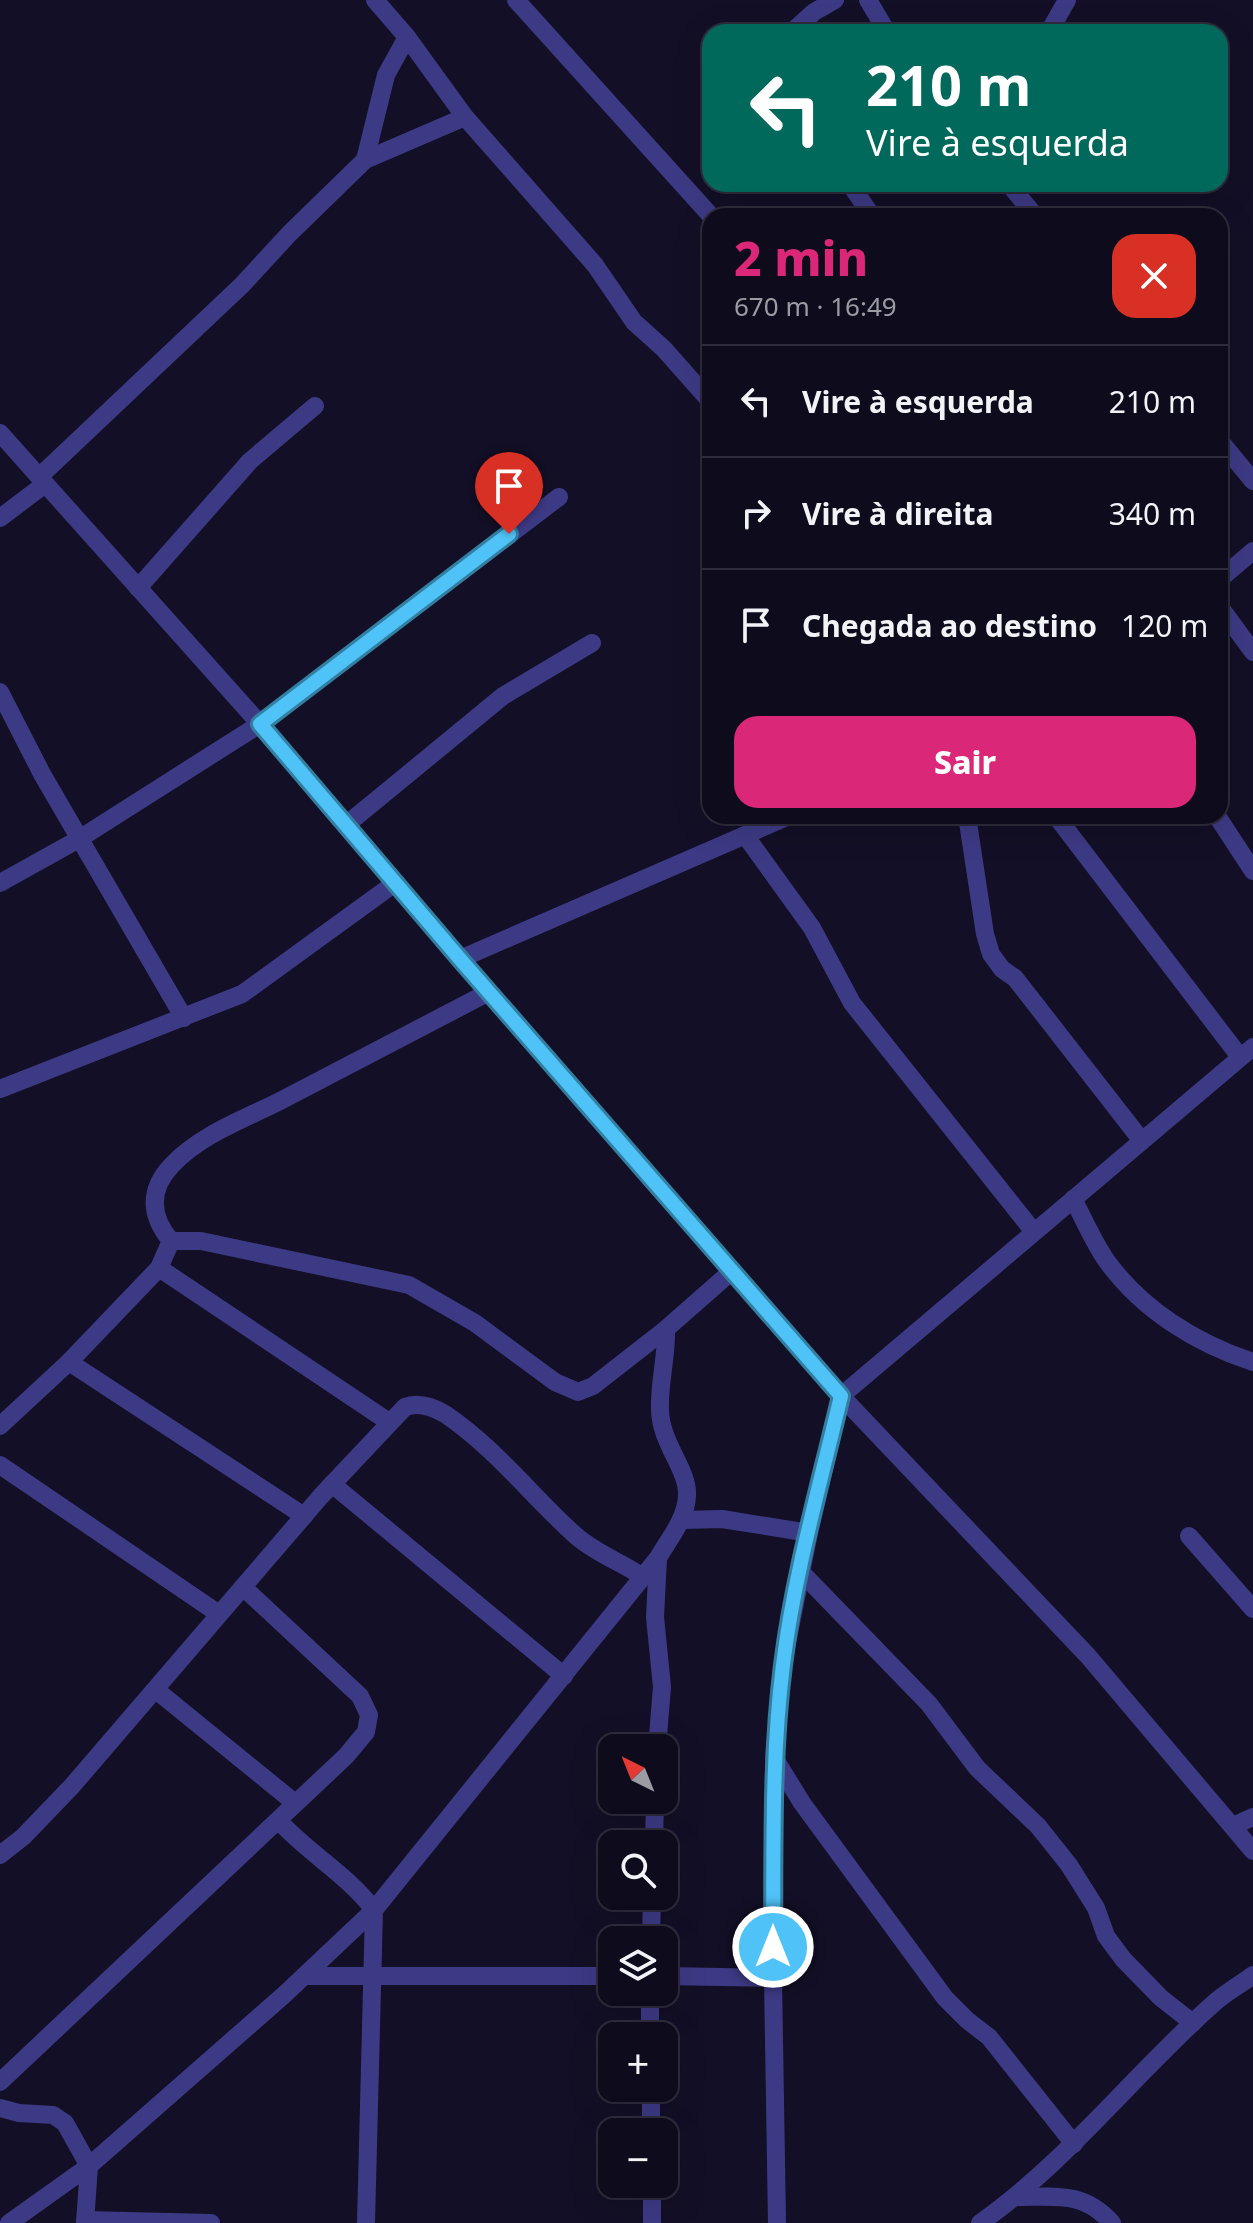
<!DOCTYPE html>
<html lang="pt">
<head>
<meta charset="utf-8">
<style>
	:root { --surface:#0e0b1c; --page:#1c1929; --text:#f1f3f6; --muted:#9b9ba3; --line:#2e2b3b; --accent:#db2777 }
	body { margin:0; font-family:"Noto Sans",sans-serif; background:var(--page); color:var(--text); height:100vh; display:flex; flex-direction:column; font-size:30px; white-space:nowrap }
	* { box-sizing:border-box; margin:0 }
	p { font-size:26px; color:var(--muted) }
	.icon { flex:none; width:44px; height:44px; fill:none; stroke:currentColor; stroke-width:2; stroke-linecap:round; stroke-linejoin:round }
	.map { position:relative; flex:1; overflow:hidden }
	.drawer { position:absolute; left:702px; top:208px; width:526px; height:616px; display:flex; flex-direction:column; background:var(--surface); border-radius:24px; box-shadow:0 8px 32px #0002,0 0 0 2px var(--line) }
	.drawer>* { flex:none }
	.banner { position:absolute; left:702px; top:24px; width:526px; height:168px; border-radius:24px; box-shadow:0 8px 32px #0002,0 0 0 2px var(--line); background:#00695c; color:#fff; overflow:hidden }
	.needle { width:52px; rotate:317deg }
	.buttons { position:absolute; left:598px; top:1734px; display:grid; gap:16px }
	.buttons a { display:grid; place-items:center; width:80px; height:80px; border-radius:16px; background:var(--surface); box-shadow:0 8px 32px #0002,0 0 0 2px var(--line); font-size:40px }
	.pin { position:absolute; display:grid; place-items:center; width:68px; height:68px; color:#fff; margin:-82px -34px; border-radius:50% 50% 50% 0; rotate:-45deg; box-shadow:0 0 8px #0007 }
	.pin .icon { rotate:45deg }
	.me { position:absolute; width:88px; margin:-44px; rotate:0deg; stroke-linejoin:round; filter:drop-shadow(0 0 6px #0008) }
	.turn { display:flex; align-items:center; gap:28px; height:168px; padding:0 32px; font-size:36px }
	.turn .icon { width:104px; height:104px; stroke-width:2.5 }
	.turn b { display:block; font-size:56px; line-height:68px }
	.round { display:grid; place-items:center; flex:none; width:84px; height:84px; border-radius:24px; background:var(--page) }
	.headline { display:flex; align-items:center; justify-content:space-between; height:136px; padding:0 32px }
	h1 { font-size:48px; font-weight:800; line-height:60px; color:var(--accent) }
	.primary-button { display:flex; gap:16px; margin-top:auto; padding:16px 32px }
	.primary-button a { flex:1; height:92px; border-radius:24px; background:var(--accent); color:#fff; font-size:32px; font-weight:800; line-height:92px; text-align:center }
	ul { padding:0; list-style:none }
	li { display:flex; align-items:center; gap:24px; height:112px; padding:0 32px; border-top:2px solid var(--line) }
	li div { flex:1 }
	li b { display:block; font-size:30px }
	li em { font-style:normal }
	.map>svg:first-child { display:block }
</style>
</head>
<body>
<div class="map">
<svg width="1253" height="2223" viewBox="0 0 1253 2223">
	<rect width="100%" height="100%" fill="#130f26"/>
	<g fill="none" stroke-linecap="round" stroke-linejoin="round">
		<g stroke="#3d3a85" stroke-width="18">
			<polyline points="375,0 407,37 465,117 595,265 634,322 664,349 710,401"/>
			<polyline points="516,0 711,216"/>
			<polyline points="868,0 887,32"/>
			<polyline points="792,32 814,12 835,0"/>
			<polyline points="1049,32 1067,0"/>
			<polyline points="365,160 386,75 407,37"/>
			<polyline points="850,184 872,216"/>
			<polyline points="1009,184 1035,216"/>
			<polyline points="0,433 260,724 460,959 841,1396 1088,1656 1253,1851"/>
			<polyline points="1220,441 1253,481"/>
			<polyline points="39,477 242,285 289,234 365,160 465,117"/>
			<polyline points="0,518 45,484"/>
			<polyline points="1220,579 1253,551"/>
			<polyline points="138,588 250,461 315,406"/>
			<polyline points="1220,607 1253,652"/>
			<polyline points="0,692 42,774 184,1018"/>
			<polyline points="967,816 985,934 991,954 1002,969 1015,978 1142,1141"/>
			<polyline points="1056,816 1240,1057"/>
			<polyline points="1217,816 1253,871"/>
			<polyline points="346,825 503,696 592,643"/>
			<polyline points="745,835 812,928 852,1003 1034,1232"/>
			<polyline points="0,883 79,839 260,724 559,497"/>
			<polyline points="460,959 789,816"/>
			<polyline points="0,1089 242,994 395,883"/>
			<path d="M1073 1199C1084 1219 1093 1241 1106 1260 1141 1309 1195 1343 1253 1362"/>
			<polyline points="171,1241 201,1241 409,1285 475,1323 555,1382 578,1392 593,1386 666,1329 732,1271"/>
			<path d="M171 1241C150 1216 148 1190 172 1165 201 1134 245 1119 282 1100 351 1064 420 1028 489 992"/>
			<polyline points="171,1241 159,1268 389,1422"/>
			<polyline points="69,1362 304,1516"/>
			<polyline points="0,1426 69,1362 159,1268"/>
			<polyline points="0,1465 219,1614"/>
			<polyline points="332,1484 564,1676"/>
			<polyline points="681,1520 722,1519 809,1533"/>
			<polyline points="1189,1536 1253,1609"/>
			<polyline points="800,1571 929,1704 977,1768 1038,1826 1069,1865 1096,1908 1106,1936 1123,1959 1161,1998 1193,2023"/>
			<polyline points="156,1690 295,1803"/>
			<polyline points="657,1748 662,1687 655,1617 658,1558"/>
			<polyline points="775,1759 802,1803 945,1998 967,2020 989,2037 1074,2144"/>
			<path d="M279 1821C308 1853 348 1875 374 1910L366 2223"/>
			<polyline points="1233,1826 1253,1817"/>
			<polyline points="654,1844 655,1800"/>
			<path d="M0 1855 23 1837 72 1786 321 1496 405 1407C418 1402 433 1407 445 1414 494 1447 532 1496 575 1535 595 1553 621 1562 643 1577"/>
			<polyline points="651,1940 652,1896"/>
			<polyline points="304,1976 612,1976"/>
			<polyline points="664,1976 773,1978"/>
			<polyline points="650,1992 650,2036"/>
			<polyline points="0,2082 346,1756 366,1732 369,1715 360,1696 243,1587"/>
			<polyline points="651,2088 651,2132"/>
			<polyline points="0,2108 19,2113 53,2115 65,2123 89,2166 85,2223"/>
			<polyline points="652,2184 652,2223"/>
			<path d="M1017 2197C1057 2197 1083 2191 1112 2223"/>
			<polyline points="85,2220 211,2223"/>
			<path d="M9 2223 89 2166 285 1994 374 1910 658 1558C669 1539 686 1519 687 1496 689 1470 660 1443 660 1409 659 1382 667 1356 666 1329"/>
			<polyline points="777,2223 773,1978 774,1757 783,1663 809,1533 841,1396 1253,1047"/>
			<path d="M980 2223C1068 2161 1133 2075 1213 2004 1225 1993 1240 1985 1253 1975"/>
		</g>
	</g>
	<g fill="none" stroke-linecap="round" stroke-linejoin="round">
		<defs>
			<path id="route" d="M509 534 260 724 460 959 841 1396C820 1485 794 1575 783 1665 771 1759 774 1853 773 1947"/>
		</defs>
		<use href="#route" stroke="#337fa1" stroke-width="20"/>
		<use href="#route" stroke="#4fc3f7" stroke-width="14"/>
	</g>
</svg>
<div class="buttons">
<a><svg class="needle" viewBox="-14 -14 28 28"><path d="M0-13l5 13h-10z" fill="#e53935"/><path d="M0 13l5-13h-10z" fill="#9b9ba3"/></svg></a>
<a><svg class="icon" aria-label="search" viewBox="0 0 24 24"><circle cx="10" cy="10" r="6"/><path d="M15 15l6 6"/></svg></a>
<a><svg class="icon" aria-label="layers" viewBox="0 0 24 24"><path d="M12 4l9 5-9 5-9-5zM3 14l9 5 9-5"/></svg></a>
<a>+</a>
<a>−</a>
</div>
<div class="pin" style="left:509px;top:534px;background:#d93025"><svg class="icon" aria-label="arrive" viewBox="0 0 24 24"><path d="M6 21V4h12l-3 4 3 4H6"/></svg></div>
<svg class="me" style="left:773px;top:1947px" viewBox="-20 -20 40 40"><circle r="17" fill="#4fc3f7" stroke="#fff" stroke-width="3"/><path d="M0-11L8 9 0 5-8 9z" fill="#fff"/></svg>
<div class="banner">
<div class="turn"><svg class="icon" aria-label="left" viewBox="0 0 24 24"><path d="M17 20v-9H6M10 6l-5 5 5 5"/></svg><div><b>210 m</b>Vire à esquerda</div></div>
</div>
<section class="drawer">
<div class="headline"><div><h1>2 min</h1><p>670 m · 16:49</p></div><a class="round" style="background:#d93025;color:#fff"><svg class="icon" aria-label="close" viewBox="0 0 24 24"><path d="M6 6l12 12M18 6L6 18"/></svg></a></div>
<ul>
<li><svg class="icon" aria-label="left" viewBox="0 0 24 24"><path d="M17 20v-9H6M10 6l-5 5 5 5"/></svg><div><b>Vire à esquerda</b></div><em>210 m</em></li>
<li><svg class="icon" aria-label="right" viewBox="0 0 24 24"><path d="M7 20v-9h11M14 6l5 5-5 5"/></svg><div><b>Vire à direita</b></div><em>340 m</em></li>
<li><svg class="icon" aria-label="arrive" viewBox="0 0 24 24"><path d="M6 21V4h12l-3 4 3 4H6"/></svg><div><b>Chegada ao destino</b></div><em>120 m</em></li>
</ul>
<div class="primary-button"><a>Sair</a></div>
</section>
</div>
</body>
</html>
